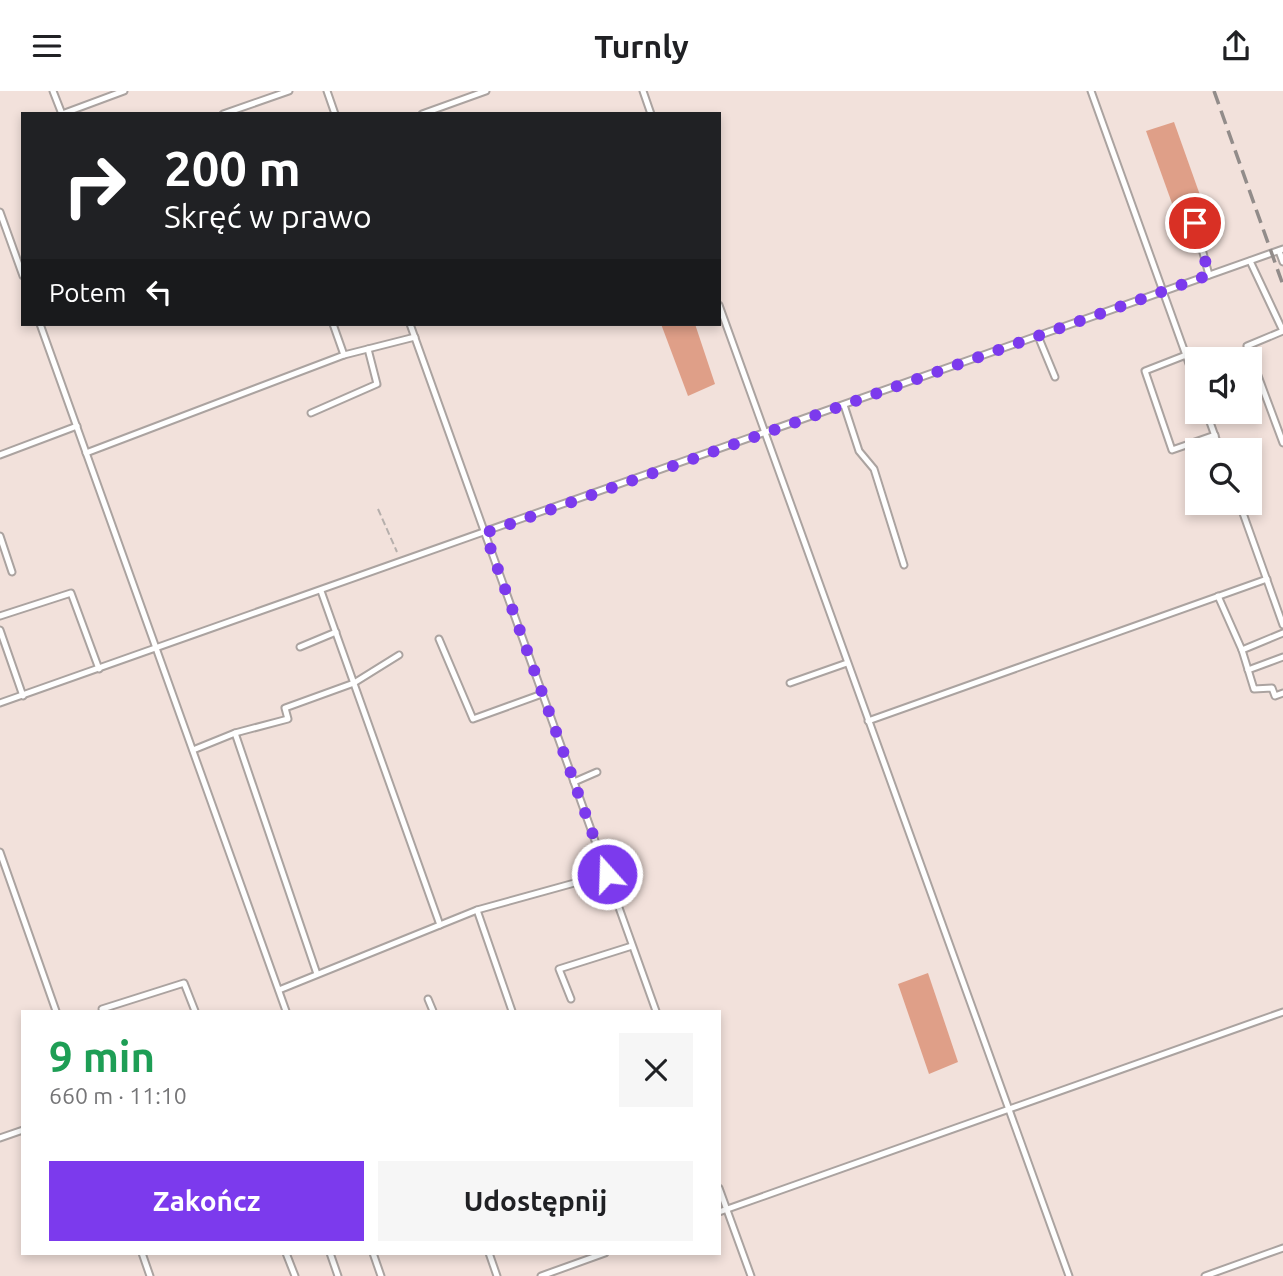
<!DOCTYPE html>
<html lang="pl">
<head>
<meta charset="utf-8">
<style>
	:root { --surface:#fff; --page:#f6f6f6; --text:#202124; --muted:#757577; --accent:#7c3aed }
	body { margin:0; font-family:Ubuntu,sans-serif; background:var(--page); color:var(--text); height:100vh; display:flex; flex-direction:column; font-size:26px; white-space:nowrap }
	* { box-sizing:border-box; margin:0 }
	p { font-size:23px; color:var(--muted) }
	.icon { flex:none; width:38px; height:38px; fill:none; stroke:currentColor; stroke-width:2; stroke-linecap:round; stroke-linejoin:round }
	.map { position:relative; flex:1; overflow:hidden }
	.details { position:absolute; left:21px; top:919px; width:700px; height:245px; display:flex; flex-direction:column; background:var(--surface); border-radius:0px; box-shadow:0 4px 10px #0003 }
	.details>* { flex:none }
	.top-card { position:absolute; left:21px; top:21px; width:700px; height:214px; border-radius:0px; box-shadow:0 4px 10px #0003; background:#202124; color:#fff; overflow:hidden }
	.fabs { position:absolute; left:1185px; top:256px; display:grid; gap:14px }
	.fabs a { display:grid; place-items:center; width:77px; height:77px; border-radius:0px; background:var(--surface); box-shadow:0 4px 10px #0003; font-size:35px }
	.pin { position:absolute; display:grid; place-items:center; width:60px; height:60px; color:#fff; margin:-30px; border:4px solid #fff; border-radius:50%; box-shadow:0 2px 7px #0007 }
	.me { position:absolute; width:77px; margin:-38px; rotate:340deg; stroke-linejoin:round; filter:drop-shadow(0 0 5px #0008) }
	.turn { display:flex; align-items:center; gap:24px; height:147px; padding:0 28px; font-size:32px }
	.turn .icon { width:91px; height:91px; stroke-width:2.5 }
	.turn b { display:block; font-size:49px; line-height:60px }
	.then { display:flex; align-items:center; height:66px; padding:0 28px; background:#0003; gap:14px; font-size:26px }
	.round { display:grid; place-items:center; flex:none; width:74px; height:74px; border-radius:0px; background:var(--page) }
	.summary { display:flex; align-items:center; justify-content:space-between; height:119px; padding:0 28px }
	h1 { font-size:42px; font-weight:700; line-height:52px; color:#1e9e55 }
	.cta { display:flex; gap:14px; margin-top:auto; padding:14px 28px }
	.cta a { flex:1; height:80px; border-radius:0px; background:var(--accent); color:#fff; font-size:28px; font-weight:700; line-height:80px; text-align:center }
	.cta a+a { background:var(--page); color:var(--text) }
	header { display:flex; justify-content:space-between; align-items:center; height:91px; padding:0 28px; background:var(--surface); font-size:32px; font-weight:700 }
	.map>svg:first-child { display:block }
</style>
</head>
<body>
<header><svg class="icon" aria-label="menu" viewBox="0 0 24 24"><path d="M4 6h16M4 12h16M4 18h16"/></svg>Turnly<svg class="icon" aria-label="share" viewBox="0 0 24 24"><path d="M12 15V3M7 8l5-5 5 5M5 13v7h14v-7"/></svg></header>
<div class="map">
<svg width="1283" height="1185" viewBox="0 0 1283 1185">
	<rect width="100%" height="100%" fill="#faf1ee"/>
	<path fill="#f2e1db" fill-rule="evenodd" d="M0 0H1283V1185H0ZM23 23H719V233H23ZM1197 268H1250V320H1197ZM1197 359H1250V411H1197ZM23 920H719V1162H23Z"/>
	<g fill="#df9f88">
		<polygon points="1174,31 1206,121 1178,129 1146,40"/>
		<polygon points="661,233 695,233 715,293 688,305"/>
		<polygon points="928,882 958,971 929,983 898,893"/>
	</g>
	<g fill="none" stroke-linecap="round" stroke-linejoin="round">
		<defs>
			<g id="lane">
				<polyline points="53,0 62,23"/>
				<polyline points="327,0 335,23"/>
				<polyline points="643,0 651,23"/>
				<polyline points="1091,0 1197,295"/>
				<polyline points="62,23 124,0"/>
				<polyline points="223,23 289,0"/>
				<polyline points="422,23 486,0"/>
				<polyline points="0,121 23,185"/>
				<polyline points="1195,132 1209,184"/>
				<polyline points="1279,160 1283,171"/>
				<polyline points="1250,170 1283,240 1247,255 1283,352"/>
				<polyline points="719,214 1069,1185"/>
				<polyline points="40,233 286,920"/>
				<polyline points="333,233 344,264 415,246"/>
				<polyline points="410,233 656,920"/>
				<polyline points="1038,245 1055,286"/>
				<polyline points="1186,264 1145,280 1172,359 1215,344"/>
				<polyline points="844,314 859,360 874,378 904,474"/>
				<polyline points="1206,320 1220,359"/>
				<polyline points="311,322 377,293 368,258"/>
				<polyline points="86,362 344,264"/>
				<polyline points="0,364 77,335"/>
				<polyline points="1239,411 1283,534"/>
				<polyline points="0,445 12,481"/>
				<polyline points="321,500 440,834"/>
				<polyline points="1218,505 1242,559 1283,542"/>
				<polyline points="0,525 71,502 99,578"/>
				<polyline points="0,539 23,605"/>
				<polyline points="439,548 473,628 542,603"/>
				<polyline points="300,556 336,541"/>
				<polyline points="1242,559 1254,598 1272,597 1275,605 1283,602"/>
				<polyline points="1248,579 1283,566"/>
				<polyline points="790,592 847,572"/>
				<polyline points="0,612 1283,158"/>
				<polyline points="868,630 1267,488"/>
				<polyline points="235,642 288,628 285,617 354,592 399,564"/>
				<polyline points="193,659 235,642 317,883"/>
				<polyline points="574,691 597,681"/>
				<polyline points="0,761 56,920"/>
				<polyline points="477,819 607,783"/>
				<polyline points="279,899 477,819 512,920"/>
				<polyline points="428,908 433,920"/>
				<polyline points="571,908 559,878 632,855"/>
				<polyline points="103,920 102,918 184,892 195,920"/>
				<polyline points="0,1047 23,1039"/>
				<polyline points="719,1097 751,1185"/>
				<polyline points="719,1121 1283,921"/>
				<polyline points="142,1162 150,1185"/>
				<polyline points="286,1162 295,1185"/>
				<polyline points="330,1162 338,1185"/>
				<polyline points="373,1162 381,1185"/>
				<polyline points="489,1162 497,1185"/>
				<polyline points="541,1185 605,1162"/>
				<polyline points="1205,1185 1283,1157"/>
			</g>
		</defs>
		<use href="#lane" stroke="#aba3a0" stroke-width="9"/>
		<polyline stroke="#b6afac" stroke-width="2" stroke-dasharray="7 3.5" stroke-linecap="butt" points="378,418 397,461"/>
		<use href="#lane" stroke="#fff" stroke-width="5"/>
		<polyline stroke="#928c8a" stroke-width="3.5" stroke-dasharray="14 7" stroke-linecap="butt" points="1214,0 1283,194"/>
	</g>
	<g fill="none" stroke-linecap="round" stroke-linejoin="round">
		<polyline stroke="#7c3aed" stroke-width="12" stroke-dasharray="0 21.6" points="607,783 485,442 1209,184 1195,132"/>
	</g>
</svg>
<div class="fabs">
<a><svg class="icon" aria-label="sound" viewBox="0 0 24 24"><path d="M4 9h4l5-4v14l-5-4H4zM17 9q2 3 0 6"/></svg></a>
<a><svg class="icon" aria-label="search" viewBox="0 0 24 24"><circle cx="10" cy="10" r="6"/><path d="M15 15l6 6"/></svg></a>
</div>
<div class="pin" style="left:1195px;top:132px;background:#d93025"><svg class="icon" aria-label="arrive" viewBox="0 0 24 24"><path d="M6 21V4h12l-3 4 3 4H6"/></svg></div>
<svg class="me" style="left:607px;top:783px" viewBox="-20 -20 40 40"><circle r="17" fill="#7c3aed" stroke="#fff" stroke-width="3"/><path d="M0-11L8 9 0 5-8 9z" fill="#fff"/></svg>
<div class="top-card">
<div class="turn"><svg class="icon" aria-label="right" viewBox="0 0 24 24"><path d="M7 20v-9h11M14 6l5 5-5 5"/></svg><div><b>200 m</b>Skręć w prawo</div></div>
<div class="then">Potem<svg class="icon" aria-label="left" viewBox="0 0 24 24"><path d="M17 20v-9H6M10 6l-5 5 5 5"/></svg></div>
</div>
<section class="details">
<div class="summary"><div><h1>9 min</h1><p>660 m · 11:10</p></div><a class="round"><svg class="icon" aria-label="close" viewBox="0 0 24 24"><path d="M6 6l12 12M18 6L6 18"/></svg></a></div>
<div class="cta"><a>Zakończ</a><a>Udostępnij</a></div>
</section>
</div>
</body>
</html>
